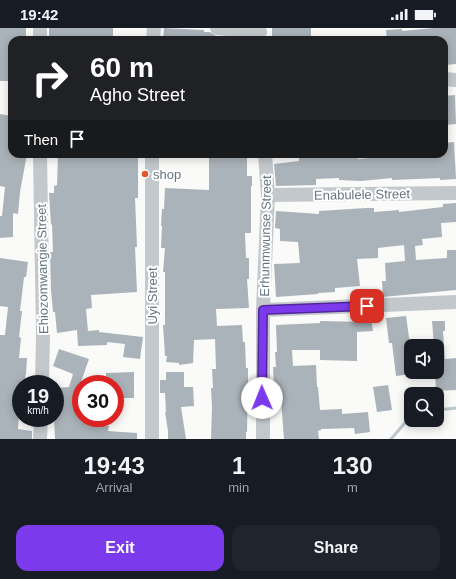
<!DOCTYPE html>
<html lang="en">
<head>
<meta charset="utf-8">
<style>
	:root { --surface:#171b24; --page:#20242c; --text:#f1f3f6; --muted:#9ea1a6; --accent:#7c3aed }
	body { margin:0; font-family:Arial,sans-serif; background:var(--page); color:var(--text); height:100vh; display:flex; flex-direction:column; font-size:15px; white-space:nowrap }
	* { box-sizing:border-box; margin:0 }
	p { font-size:13px; color:var(--muted) }
	.icon { flex:none; width:22px; height:22px; fill:none; stroke:currentColor; stroke-width:2; stroke-linecap:round; stroke-linejoin:round }
	.map { position:relative; height:411px; overflow:hidden }
	.panel { display:flex; flex-direction:column; background:var(--surface); flex:1 }
	.panel>* { flex:none }
	.banner { position:absolute; left:8px; top:8px; width:440px; height:122px; border-radius:12px; box-shadow:0 2px 10px #0003; background:#202124; color:#fff; overflow:hidden }
	.controls { position:absolute; left:404px; top:311px; display:grid; gap:8px }
	.controls a { display:grid; place-items:center; width:40px; height:40px; border-radius:8px; background:var(--surface); box-shadow:0 2px 10px #0003; font-size:20px }
	.speed { position:absolute; left:12px; top:347px; display:flex; gap:8px; font-size:20px; font-weight:700; text-align:center }
	.speed>* { display:grid; place-content:center; width:52px; height:52px; border-radius:50%; background:var(--surface); box-shadow:0 2px 10px #0003; line-height:1 }
	.speed small { font-size:10px; font-weight:400 }
	.speed .limit { border:6px solid #d22; background:#fff; color:#111 }
	.pin { position:absolute; display:grid; place-items:center; width:34px; height:34px; color:#fff; margin:-17px; border-radius:8px; box-shadow:0 2px 6px #0006 }
	.me { position:absolute; width:44px; margin:-22px; rotate:359deg; stroke-linejoin:round; filter:drop-shadow(0 0 3px #0008) }
	.turn { display:flex; align-items:center; gap:14px; height:84px; padding:0 16px; font-size:18px }
	.turn .icon { width:52px; height:52px; stroke-width:2.5 }
	.turn b { display:block; font-size:28px; line-height:34px }
	.then { display:flex; align-items:center; height:38px; padding:0 16px; background:#0003; gap:8px; font-size:15px }
	.eta { display:flex; justify-content:space-evenly; align-items:center; height:68px; text-align:center }
	.eta b { font-size:24px; font-weight:700; line-height:28px }
	.primary-button { display:flex; gap:8px; margin-top:auto; padding:8px 16px }
	.primary-button a { flex:1; height:46px; border-radius:12px; background:var(--accent); color:#fff; font-size:16px; font-weight:700; line-height:46px; text-align:center }
	.primary-button a+a { background:var(--page); color:var(--text) }
	.status { display:flex; justify-content:space-between; align-items:center; height:28px; padding:0 20px; background:var(--surface); direction:ltr }
	.status svg { height:11px; fill:currentColor }
	.map>svg:first-child { display:block }
</style>
</head>
<body>
<div class="status"><b>19:42</b><svg viewBox="0 0 49 12"><path d="M0 12V9h3v3zM5 12V6h3v6zM10 12V3h3v9zM15 12V0h3v12zM26 1h20v11H26zM47 4h2v5h-2z"/></svg></div>
<div class="map">
<svg width="456" height="411" viewBox="0 0 456 411">
	<rect width="100%" height="100%" fill="#fafaf8"/>
	<g fill="none" stroke-linecap="round" stroke-linejoin="round">
		<g stroke="#bbc7cb" stroke-width="3">
			<polyline points="437,382 456,380"/>
			<polyline points="391,411 411,388"/>
		</g>
	</g>
	<g fill="#aab3b9">
		<polygon points="0,0 26,0 26,12 12,12 12,53 0,53"/>
		<rect x="49" y="0" width="64" height="12"/>
		<polygon points="164,0 204,2 204,4 210,4 216,8 237,10 237,12 163,12"/>
		<rect x="272" y="0" width="39" height="12"/>
		<polygon points="434,0 456,0 456,36 446,37 446,35 444,35 444,12 387,12 386,2 402,1 402,3"/>
		<polygon points="455,67 456,96 444,97 444,68"/>
		<polygon points="0,86 12,88 12,126 27,126 20,164 18,186 13,185 13,209 0,210 0,188 2,188 5,159 0,158"/>
		<polygon points="454,114 456,151 440,152 440,150 392,152 392,150 361,153 339,152 339,150 316,151 316,157 276,158 274,136 299,133 299,126 358,126 358,131 392,128 391,126 444,126 444,115"/>
		<polygon points="58,126 138,126 138,170 135,170 137,219 135,219 137,264 91,267 92,280 86,281 88,303 99,302 99,304 143,309 140,331 123,329 125,316 107,314 107,317 78,318 77,302 57,305 55,284 53,284 51,262 50,224 53,224 52,196 51,197 49,165 54,165 54,158 57,157"/>
		<polygon points="209,126 247,126 247,148 252,148 252,158 251,158 251,205 245,205 246,230 249,230 249,251 247,251 249,280 216,281 217,298 242,297 243,314 245,314 246,340 248,340 248,357 247,404 246,404 246,411 211,411 212,379 211,360 213,360 212,341 216,341 215,311 194,312 193,335 179,337 179,335 166,334 167,328 165,328 163,297 165,297 165,244 163,244 165,220 161,220 162,198 161,198 162,181 164,181 165,160 209,162"/>
		<polygon points="456,175 456,194 441,195 442,209 422,211 423,217 415,218 416,232 447,230 447,222 456,222 456,262 383,269 382,253 386,253 385,235 405,233 404,217 378,220 378,230 357,231 360,258 335,260 335,264 318,265 318,266 276,269 274,236 300,235 298,214 280,213 280,201 275,200 276,183 319,186 319,183 366,180 374,180 374,184 399,182 399,184 443,179 443,176"/>
		<polygon points="0,230 28,234 26,249 24,249 20,283 22,283 19,309 21,310 19,330 27,330 26,345 24,356 21,356 18,401 32,403 32,411 0,411 0,307 5,307 8,279 0,278"/>
		<polygon points="406,288 411,323 411,346 396,348 392,315 389,315 386,290"/>
		<polygon points="371,290 373,303 357,304 357,333 320,332 320,322 292,322 293,338 316,337 317,359 318,359 320,382 342,381 342,386 368,384 370,404 355,406 354,400 321,401 321,402 318,403 319,411 284,411 280,358 274,359 273,339 276,339 275,324 277,324 276,297 320,295 320,293 364,294 364,291"/>
		<polygon points="432,293 445,293 445,303 443,303 445,331 456,330 456,362 436,363 435,344 437,344 437,318 434,318"/>
		<polygon points="59,321 89,331 81,354 81,390 93,390 93,397 109,398 108,403 137,405 137,411 55,411 54,390 55,390 55,379 56,379 56,360 69,359 73,346 53,338"/>
		<polygon points="134,344 134,370 115,370 115,356 106,356 106,345"/>
		<polygon points="166,344 184,344 184,359 193,359 194,378 181,379 186,411 168,411 168,403 165,384 166,384 165,365 160,365 160,352 166,352"/>
		<polygon points="388,357 392,382 377,384 373,359"/>
	</g>
	<g fill="none" stroke-linecap="round" stroke-linejoin="round">
		<g stroke="#c3c8cc" stroke-width="14">
			<polyline points="40,0 40,12"/>
			<polyline points="217,0 260,4"/>
			<polyline points="153,12 154,0"/>
			<polyline points="444,51 456,52"/>
			<polyline points="40,126 43,307 42,356"/>
			<polyline points="268,167 456,165"/>
			<polyline points="263,282 456,274"/>
			<polyline points="40,411 41,390"/>
			<polyline points="152,411 152,126"/>
			<polyline points="263,411 263,282 268,167 265,126"/>
		</g>
	</g>
	<g fill="none" stroke-linecap="round" stroke-linejoin="round">
		<defs>
			<polyline id="route" points="262,370 263,282 367,278"/>
		</defs>
		<use href="#route" stroke="#51269a" stroke-width="10"/>
		<use href="#route" stroke="#7c3aed" stroke-width="7"/>
	</g>
	<circle fill="#e4572e" stroke="#fff" stroke-width="1.5" cx="145" cy="146" r="4"/>
	<g text-anchor="middle" stroke-width="4" stroke-linejoin="round" paint-order="stroke">
		<g font-size="13" fill="#657683" stroke="#fff" text-anchor="start">
			<text x="153" y="151">shop</text>
		</g>
		<g font-size="13" fill="#657683" stroke="#fff">
			<text transform="translate(362 166) rotate(-1)" y="5">Enabulele Street</text>
			<text transform="translate(265 208) rotate(-89)" y="5">Erhunmwunse Street</text>
			<text transform="translate(42 241) rotate(-91)" y="5">Ehiozomwangie Street</text>
			<text transform="translate(152 268) rotate(-90)" y="5">Uyi Street</text>
		</g>
	</g>
</svg>
<div class="controls">
<a><svg class="icon" aria-label="sound" viewBox="0 0 24 24"><path d="M4 9h4l5-4v14l-5-4H4zM17 9q2 3 0 6"/></svg></a>
<a><svg class="icon" aria-label="search" viewBox="0 0 24 24"><circle cx="10" cy="10" r="6"/><path d="M15 15l6 6"/></svg></a>
</div>
<div class="speed"><div>19<small>km/h</small></div><div class="limit">30</div></div>
<div class="pin" style="left:367px;top:278px;background:#d93025"><svg class="icon" aria-label="arrive" viewBox="0 0 24 24"><path d="M6 21V4h12l-3 4 3 4H6"/></svg></div>
<svg class="me" style="left:262px;top:370px" viewBox="-20 -20 40 40"><circle r="19" fill="#fff"/><path d="M0-13L10 11 0 6-10 11z" fill="#7c3aed"/></svg>
<div class="banner">
<div class="turn"><svg class="icon" aria-label="right" viewBox="0 0 24 24"><path d="M7 20v-9h11M14 6l5 5-5 5"/></svg><div><b>60 m</b>Agho Street</div></div>
<div class="then">Then<svg class="icon" aria-label="arrive" viewBox="0 0 24 24"><path d="M6 21V4h12l-3 4 3 4H6"/></svg></div>
</div>
</div>
<section class="panel">
<div class="eta">
<div><b>19:43</b><p>Arrival</p></div>
<div><b>1</b><p>min</p></div>
<div><b>130</b><p>m</p></div>
</div>
<div class="primary-button"><a>Exit</a><a>Share</a></div>
</section>
</body>
</html>
